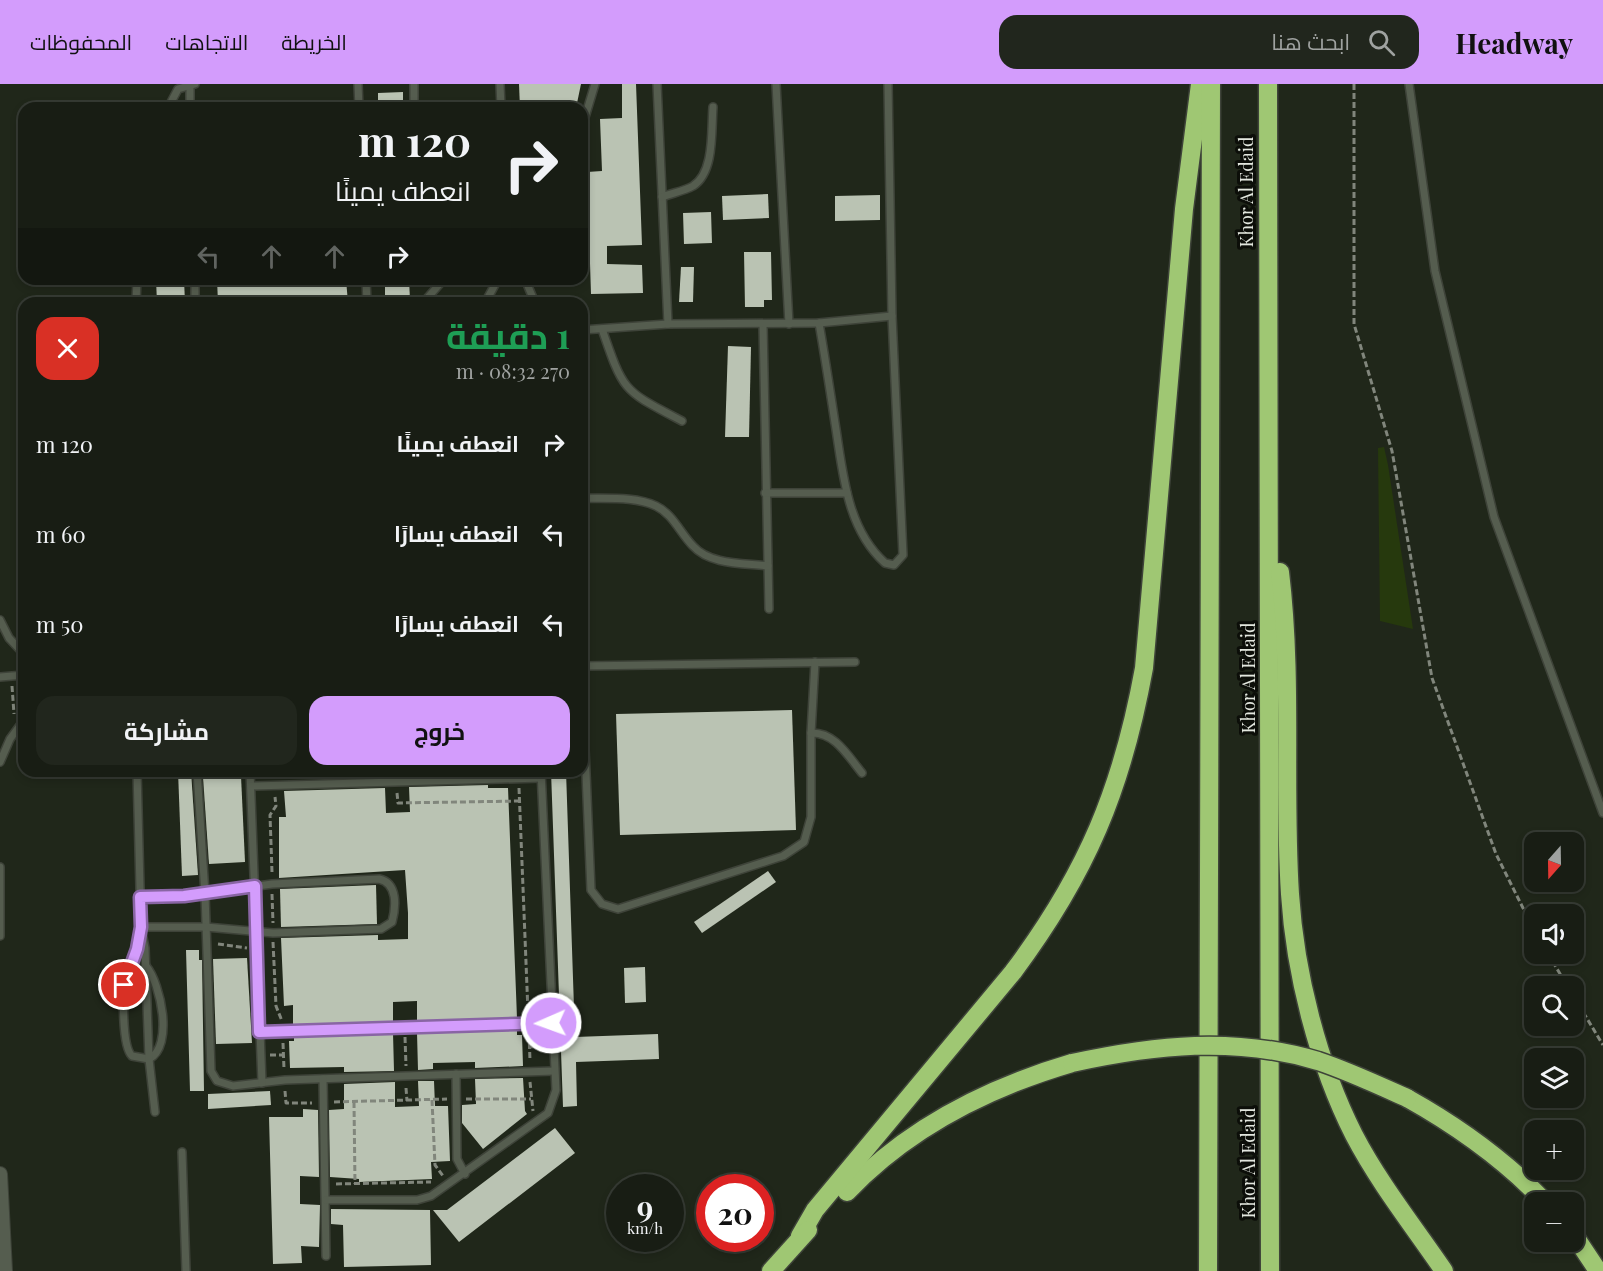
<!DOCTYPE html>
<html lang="ar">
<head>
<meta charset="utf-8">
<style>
	:root { --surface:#181d14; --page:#21261d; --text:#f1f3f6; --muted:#9fa2a0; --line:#363b34; --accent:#d39cfc }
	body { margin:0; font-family:"Playfair Display",Cairo,serif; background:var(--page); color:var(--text); direction:rtl; height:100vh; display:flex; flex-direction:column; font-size:22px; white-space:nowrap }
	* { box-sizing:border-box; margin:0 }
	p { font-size:20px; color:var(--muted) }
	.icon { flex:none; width:33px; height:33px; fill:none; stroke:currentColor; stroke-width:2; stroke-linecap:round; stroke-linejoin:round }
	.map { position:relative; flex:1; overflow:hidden; direction:ltr }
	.sheet { position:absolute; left:18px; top:213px; width:570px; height:480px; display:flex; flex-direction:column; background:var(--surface); border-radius:18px; box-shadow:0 3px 9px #0003,0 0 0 2px var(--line); direction:rtl }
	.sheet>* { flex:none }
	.hud { position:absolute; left:18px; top:18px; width:570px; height:183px; border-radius:18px; box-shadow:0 3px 9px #0003,0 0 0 2px var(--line); direction:rtl; background:#181d14; color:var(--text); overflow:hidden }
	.needle { width:39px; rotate:200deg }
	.controls { position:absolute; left:1524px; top:748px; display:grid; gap:12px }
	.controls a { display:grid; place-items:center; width:60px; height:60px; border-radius:12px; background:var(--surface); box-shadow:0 3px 9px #0003,0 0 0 2px var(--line); font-size:30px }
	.speed { position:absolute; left:606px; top:1090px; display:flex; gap:12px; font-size:30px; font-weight:700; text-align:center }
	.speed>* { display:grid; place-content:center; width:78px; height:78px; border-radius:50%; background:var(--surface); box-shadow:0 3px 9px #0003,0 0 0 2px var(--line); line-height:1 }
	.speed small { font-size:15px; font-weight:400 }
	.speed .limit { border:9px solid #d22; background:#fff; color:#111 }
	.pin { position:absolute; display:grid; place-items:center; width:51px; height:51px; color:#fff; margin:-26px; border:3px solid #fff; border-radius:50%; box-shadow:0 2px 6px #0007 }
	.me { position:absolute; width:66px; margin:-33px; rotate:268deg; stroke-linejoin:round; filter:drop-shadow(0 0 4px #0008) }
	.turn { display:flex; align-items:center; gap:21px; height:126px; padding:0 18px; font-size:27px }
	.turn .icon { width:78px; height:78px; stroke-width:2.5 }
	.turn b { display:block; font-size:42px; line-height:51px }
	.lanes { display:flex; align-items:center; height:57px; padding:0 18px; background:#0003; justify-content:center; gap:30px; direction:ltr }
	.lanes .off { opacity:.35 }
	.round { display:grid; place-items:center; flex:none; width:63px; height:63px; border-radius:18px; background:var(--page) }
	.head { display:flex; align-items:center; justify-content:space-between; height:102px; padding:0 18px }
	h1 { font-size:36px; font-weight:700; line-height:45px; color:#1e9e55 }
	.button { display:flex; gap:12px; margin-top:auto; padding:12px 18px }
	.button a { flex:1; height:69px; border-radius:18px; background:var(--accent); color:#111; font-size:24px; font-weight:700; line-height:69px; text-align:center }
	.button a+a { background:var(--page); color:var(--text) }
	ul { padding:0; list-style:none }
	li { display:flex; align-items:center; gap:18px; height:90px; padding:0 18px }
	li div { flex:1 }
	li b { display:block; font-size:22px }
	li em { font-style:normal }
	header { display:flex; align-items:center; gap:36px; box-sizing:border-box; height:84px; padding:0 30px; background:var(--accent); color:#111 }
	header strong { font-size:28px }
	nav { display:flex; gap:33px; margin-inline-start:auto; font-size:21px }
	.search { width:420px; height:54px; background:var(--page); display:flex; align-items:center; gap:15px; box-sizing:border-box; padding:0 21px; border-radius:18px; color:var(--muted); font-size:22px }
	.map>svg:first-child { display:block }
</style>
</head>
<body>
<header>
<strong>Headway</strong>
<div class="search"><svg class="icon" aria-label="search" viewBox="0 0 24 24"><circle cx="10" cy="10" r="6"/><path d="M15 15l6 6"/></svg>ابحث هنا</div>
<nav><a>الخريطة</a><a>الاتجاهات</a><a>المحفوظات</a></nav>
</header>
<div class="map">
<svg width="1603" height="1187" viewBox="0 0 1603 1187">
	<rect width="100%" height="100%" fill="#20271a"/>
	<polygon fill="#26390d" points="1384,363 1388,381 1413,545 1380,537 1378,364"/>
	<g fill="#bac3b3">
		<polygon points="519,0 581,0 576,24 520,24"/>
		<polygon points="622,0 636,0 642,161 607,162 607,180 642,181 643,209 591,210 587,88 602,87 600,35 622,34"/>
		<polygon points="403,8 403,24 378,24 378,9"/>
		<polygon points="768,110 769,134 723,136 722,112"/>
		<polygon points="880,111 880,136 835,137 835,112"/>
		<polygon points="711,128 712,159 684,160 683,129"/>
		<polygon points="744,168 771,168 772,216 764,216 764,223 745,223"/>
		<polygon points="681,183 694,183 693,218 679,218"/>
		<polygon points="156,195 184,195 185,219 157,219"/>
		<polygon points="217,195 346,195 348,219 218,219"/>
		<polygon points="385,195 409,195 410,216 385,216"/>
		<polygon points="728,262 751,263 749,353 725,353"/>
		<polygon points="792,626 796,746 620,751 616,630"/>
		<polygon points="178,687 191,687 198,791 182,792"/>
		<polygon points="283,687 384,687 384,693 284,695"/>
		<polygon points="408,687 488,687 488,690 409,692"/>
		<polygon points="551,687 566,687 575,953 658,950 659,975 576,978 577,1022 563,1023"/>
		<polygon points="241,692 245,778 209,780 203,693"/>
		<polygon points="488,701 488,704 508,704 517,934 417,938 417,917 393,918 393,938 293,941 293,921 284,922 281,854 378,851 378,856 408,855 408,829 405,786 279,794 279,733 286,733 284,707 385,704 386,729 410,728 409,703"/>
		<polygon points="768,787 776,798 702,849 694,838"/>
		<polygon points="376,801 377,840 281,843 280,805"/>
		<polygon points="186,866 199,866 199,876 202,876 204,1007 190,1007"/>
		<polygon points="247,874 252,959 216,960 213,875"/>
		<polygon points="645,883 646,918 625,919 624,884"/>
		<polygon points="517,946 517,951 522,951 523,982 475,984 475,978 433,979 433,985 418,986 417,949"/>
		<polygon points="393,949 394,987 344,988 344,983 290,984 289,957 294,957 294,953"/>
		<polygon points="523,994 525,1027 527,1030 483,1065 462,1039 462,1021 476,1020 475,995"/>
		<polygon points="418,997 434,997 435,1022 448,1022 450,1077 431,1078 432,1095 359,1098 359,1095 330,1093 329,1026 344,1025 344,1000 395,998 395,1023 419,1022"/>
		<polygon points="270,1007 271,1021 208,1025 208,1010"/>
		<polygon points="303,1025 318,1026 319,1093 300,1092 300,1120 320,1121 319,1163 301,1162 302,1179 273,1180 269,1033 303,1033"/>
		<polygon points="555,1044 575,1069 459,1158 433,1126 447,1126"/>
		<polygon points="331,1125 430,1126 431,1181 344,1183 343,1141 331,1140"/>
	</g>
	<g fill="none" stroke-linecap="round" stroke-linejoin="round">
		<defs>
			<g id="lane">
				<polyline points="358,0 359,24"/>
				<polyline points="414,0 414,24"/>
				<polyline points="500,0 501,24"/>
				<polyline points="657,0 668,240"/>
				<polyline points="776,0 789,240"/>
				<polyline points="1409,0 1435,187 1494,433 1603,729"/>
				<polyline points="190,1 190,24"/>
				<polyline points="168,24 178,5 195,0"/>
				<polyline points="582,43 595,0"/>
				<path d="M662 113C672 109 684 107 693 102 715 88 711 46 713 23"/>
				<polyline points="195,195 195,219"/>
				<polyline points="366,195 367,219"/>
				<polyline points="525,195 535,219"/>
				<polyline points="136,219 137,195"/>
				<polyline points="423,219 444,195"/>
				<polyline points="485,219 498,195"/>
				<path d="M819 239C825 273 830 306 835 339 843 388 846 444 885 479L894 481 903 471 892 232 888 0"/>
				<polyline points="763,241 769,525"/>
				<path d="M602 245C624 309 623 306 682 337"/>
				<polyline points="582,246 668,240 819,239 892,232"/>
				<polyline points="765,409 847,409"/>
				<path d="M582 414C605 415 635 412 656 422 673 430 680 449 693 462 710 481 744 479 768 482"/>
				<polyline points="0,536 9,554 24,570"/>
				<polyline points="582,582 855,578"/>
				<polyline points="0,593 24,591"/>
				<polyline points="582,596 591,806 602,820 618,825 783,772 804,758 811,733 811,649 815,578"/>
				<path d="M811 649C835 648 848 672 862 689"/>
				<polyline points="0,678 10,655 24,636"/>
				<path d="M137 687 141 843C138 861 130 876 126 893 122 907 122 963 132 972L149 975C174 962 161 900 146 882"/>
				<polyline points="197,687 205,810 211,987 217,997 233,1002 285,996 554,987"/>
				<polyline points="250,687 262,999"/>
				<polyline points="251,702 541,694"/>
				<polyline points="0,783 0,852"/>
				<path d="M140 813 184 812 272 800 379 795C398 799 396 823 392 838L381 845 273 849 206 843H141"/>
				<polyline points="142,849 145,864 149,975 155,1028"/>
				<polyline points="259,948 551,939"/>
				<polyline points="456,990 457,1075 465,1090"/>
				<polyline points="323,995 326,1172"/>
				<polyline points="182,1068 186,1187"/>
				<polyline points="326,1116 417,1116 431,1112 548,1029 556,1006 541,687"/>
			</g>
			<polyline id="street" points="0,1090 5,1187"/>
			<g id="highway">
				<polyline points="1268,0 1270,1187"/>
				<path d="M1280 488C1293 595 1283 703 1290 810 1295 889 1318 980 1354 1051 1379 1099 1414 1143 1444 1187"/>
				<path d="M1407 1014C1459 1043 1505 1076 1546 1119"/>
				<path d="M847 1108C909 1043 987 1004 1072 979"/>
				<polyline points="1574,1151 1598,1187"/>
				<path d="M800 1152 815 1126 1013 888C1087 789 1122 705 1144 584L1184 125 1200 0"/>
				<polyline points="771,1187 808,1146"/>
				<polyline points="1208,1187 1211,0"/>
			</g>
		</defs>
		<use href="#lane" stroke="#3e4339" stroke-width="10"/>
		<use href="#street" stroke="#3e4339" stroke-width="16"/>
		<use href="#highway" stroke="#3e4339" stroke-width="21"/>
		<g stroke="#81867c" stroke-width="3" stroke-dasharray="6 3" stroke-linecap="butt">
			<polyline points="1354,0 1354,240 1392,367 1432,594 1496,770 1534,846"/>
			<polyline points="12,602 14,630"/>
			<polyline points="519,704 528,928"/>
			<polyline points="397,709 398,719 519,717"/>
			<polyline points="272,788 270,731 276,722 275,713"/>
			<polyline points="272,810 273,839"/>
			<polyline points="273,858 276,922 282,937"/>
			<polyline points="218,860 247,864"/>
			<polyline points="1548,870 1568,903"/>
			<polyline points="1574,913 1603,961"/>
			<polyline points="529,950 530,976"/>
			<polyline points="405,953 406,982"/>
			<polyline points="283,959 284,985"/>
			<polyline points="530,963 544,962"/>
			<polyline points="270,971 283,971"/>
			<polyline points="530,998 533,1027"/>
			<polyline points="406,1004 407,1017"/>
			<polyline points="285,1007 286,1019 312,1019"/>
			<polyline points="466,1015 531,1015"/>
			<polyline points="432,1016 435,1081 443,1092"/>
			<polyline points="334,1018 447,1015"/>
			<polyline points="354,1018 355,1100"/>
			<polyline points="336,1100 431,1098"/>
		</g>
		<use href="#lane" stroke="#555d4f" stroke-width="7"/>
		<use href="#street" stroke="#555d4f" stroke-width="14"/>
		<use href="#highway" stroke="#9fc773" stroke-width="18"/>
		<defs>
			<path id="highway-bridge" d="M1072 979C1155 961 1234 952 1318 977 1348 987 1378 1001 1407 1014"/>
		</defs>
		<use href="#highway-bridge" stroke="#3e4339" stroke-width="21" stroke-linecap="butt"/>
		<use href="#highway-bridge" stroke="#9fc773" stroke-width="18"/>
	</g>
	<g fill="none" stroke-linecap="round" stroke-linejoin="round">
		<defs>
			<polyline id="route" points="124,901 137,865 141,843 140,813 184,812 255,802 259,948 551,939"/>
		</defs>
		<use href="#route" stroke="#8965a4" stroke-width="15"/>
		<use href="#route" stroke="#d39cfc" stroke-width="10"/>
	</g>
	<g text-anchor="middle" stroke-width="6" stroke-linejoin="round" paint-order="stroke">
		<g font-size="18" fill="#e3e7df" stroke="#0c0e09">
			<text transform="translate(1247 108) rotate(-90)" y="6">Khor Al Edaid</text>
			<text transform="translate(1249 594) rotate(-90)" y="6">Khor Al Edaid</text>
			<text transform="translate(1249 1079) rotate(-90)" y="6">Khor Al Edaid</text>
		</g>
	</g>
</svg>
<div class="controls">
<a><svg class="needle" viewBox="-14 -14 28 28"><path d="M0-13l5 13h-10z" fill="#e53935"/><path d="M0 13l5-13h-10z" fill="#9fa2a0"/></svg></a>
<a><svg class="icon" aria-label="sound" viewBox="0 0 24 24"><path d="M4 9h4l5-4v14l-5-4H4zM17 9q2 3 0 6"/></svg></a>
<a><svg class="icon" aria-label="search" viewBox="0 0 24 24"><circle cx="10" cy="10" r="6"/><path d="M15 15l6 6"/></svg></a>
<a><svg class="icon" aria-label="layers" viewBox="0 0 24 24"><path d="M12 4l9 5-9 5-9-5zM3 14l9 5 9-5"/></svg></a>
<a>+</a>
<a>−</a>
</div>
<div class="speed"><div>9<small>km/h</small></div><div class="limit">20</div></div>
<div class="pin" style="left:124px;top:901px;background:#d93025"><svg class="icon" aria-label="arrive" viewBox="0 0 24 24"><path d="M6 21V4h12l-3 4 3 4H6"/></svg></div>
<svg class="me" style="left:551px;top:939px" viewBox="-20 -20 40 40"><circle r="17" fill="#d39cfc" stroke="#fff" stroke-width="3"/><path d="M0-11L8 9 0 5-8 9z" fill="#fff"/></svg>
<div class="hud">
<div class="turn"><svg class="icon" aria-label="right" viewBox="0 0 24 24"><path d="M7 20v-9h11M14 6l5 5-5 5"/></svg><div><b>120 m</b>انعطف يمينًا</div></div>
<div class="lanes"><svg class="icon off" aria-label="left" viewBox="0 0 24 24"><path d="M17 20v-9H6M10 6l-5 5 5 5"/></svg><svg class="icon off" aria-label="ahead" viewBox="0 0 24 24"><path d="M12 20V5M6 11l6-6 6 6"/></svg><svg class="icon off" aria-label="ahead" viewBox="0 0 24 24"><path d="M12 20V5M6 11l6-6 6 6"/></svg><svg class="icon" aria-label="right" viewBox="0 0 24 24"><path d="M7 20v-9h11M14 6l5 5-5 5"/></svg></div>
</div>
<section class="sheet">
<div class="head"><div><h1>1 دقيقة</h1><p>270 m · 08:32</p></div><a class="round" style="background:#d93025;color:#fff"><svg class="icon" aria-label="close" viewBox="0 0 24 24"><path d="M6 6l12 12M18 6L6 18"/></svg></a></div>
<ul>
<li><svg class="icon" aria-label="right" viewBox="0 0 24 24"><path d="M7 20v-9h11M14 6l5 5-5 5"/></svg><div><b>انعطف يمينًا</b></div><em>120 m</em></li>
<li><svg class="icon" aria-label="left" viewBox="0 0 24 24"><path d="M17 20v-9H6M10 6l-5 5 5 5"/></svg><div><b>انعطف يسارًا</b></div><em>60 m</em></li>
<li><svg class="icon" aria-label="left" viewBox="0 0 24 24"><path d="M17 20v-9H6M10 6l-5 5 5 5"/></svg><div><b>انعطف يسارًا</b></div><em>50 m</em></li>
</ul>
<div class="button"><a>خروج</a><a>مشاركة</a></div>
</section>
</div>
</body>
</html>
